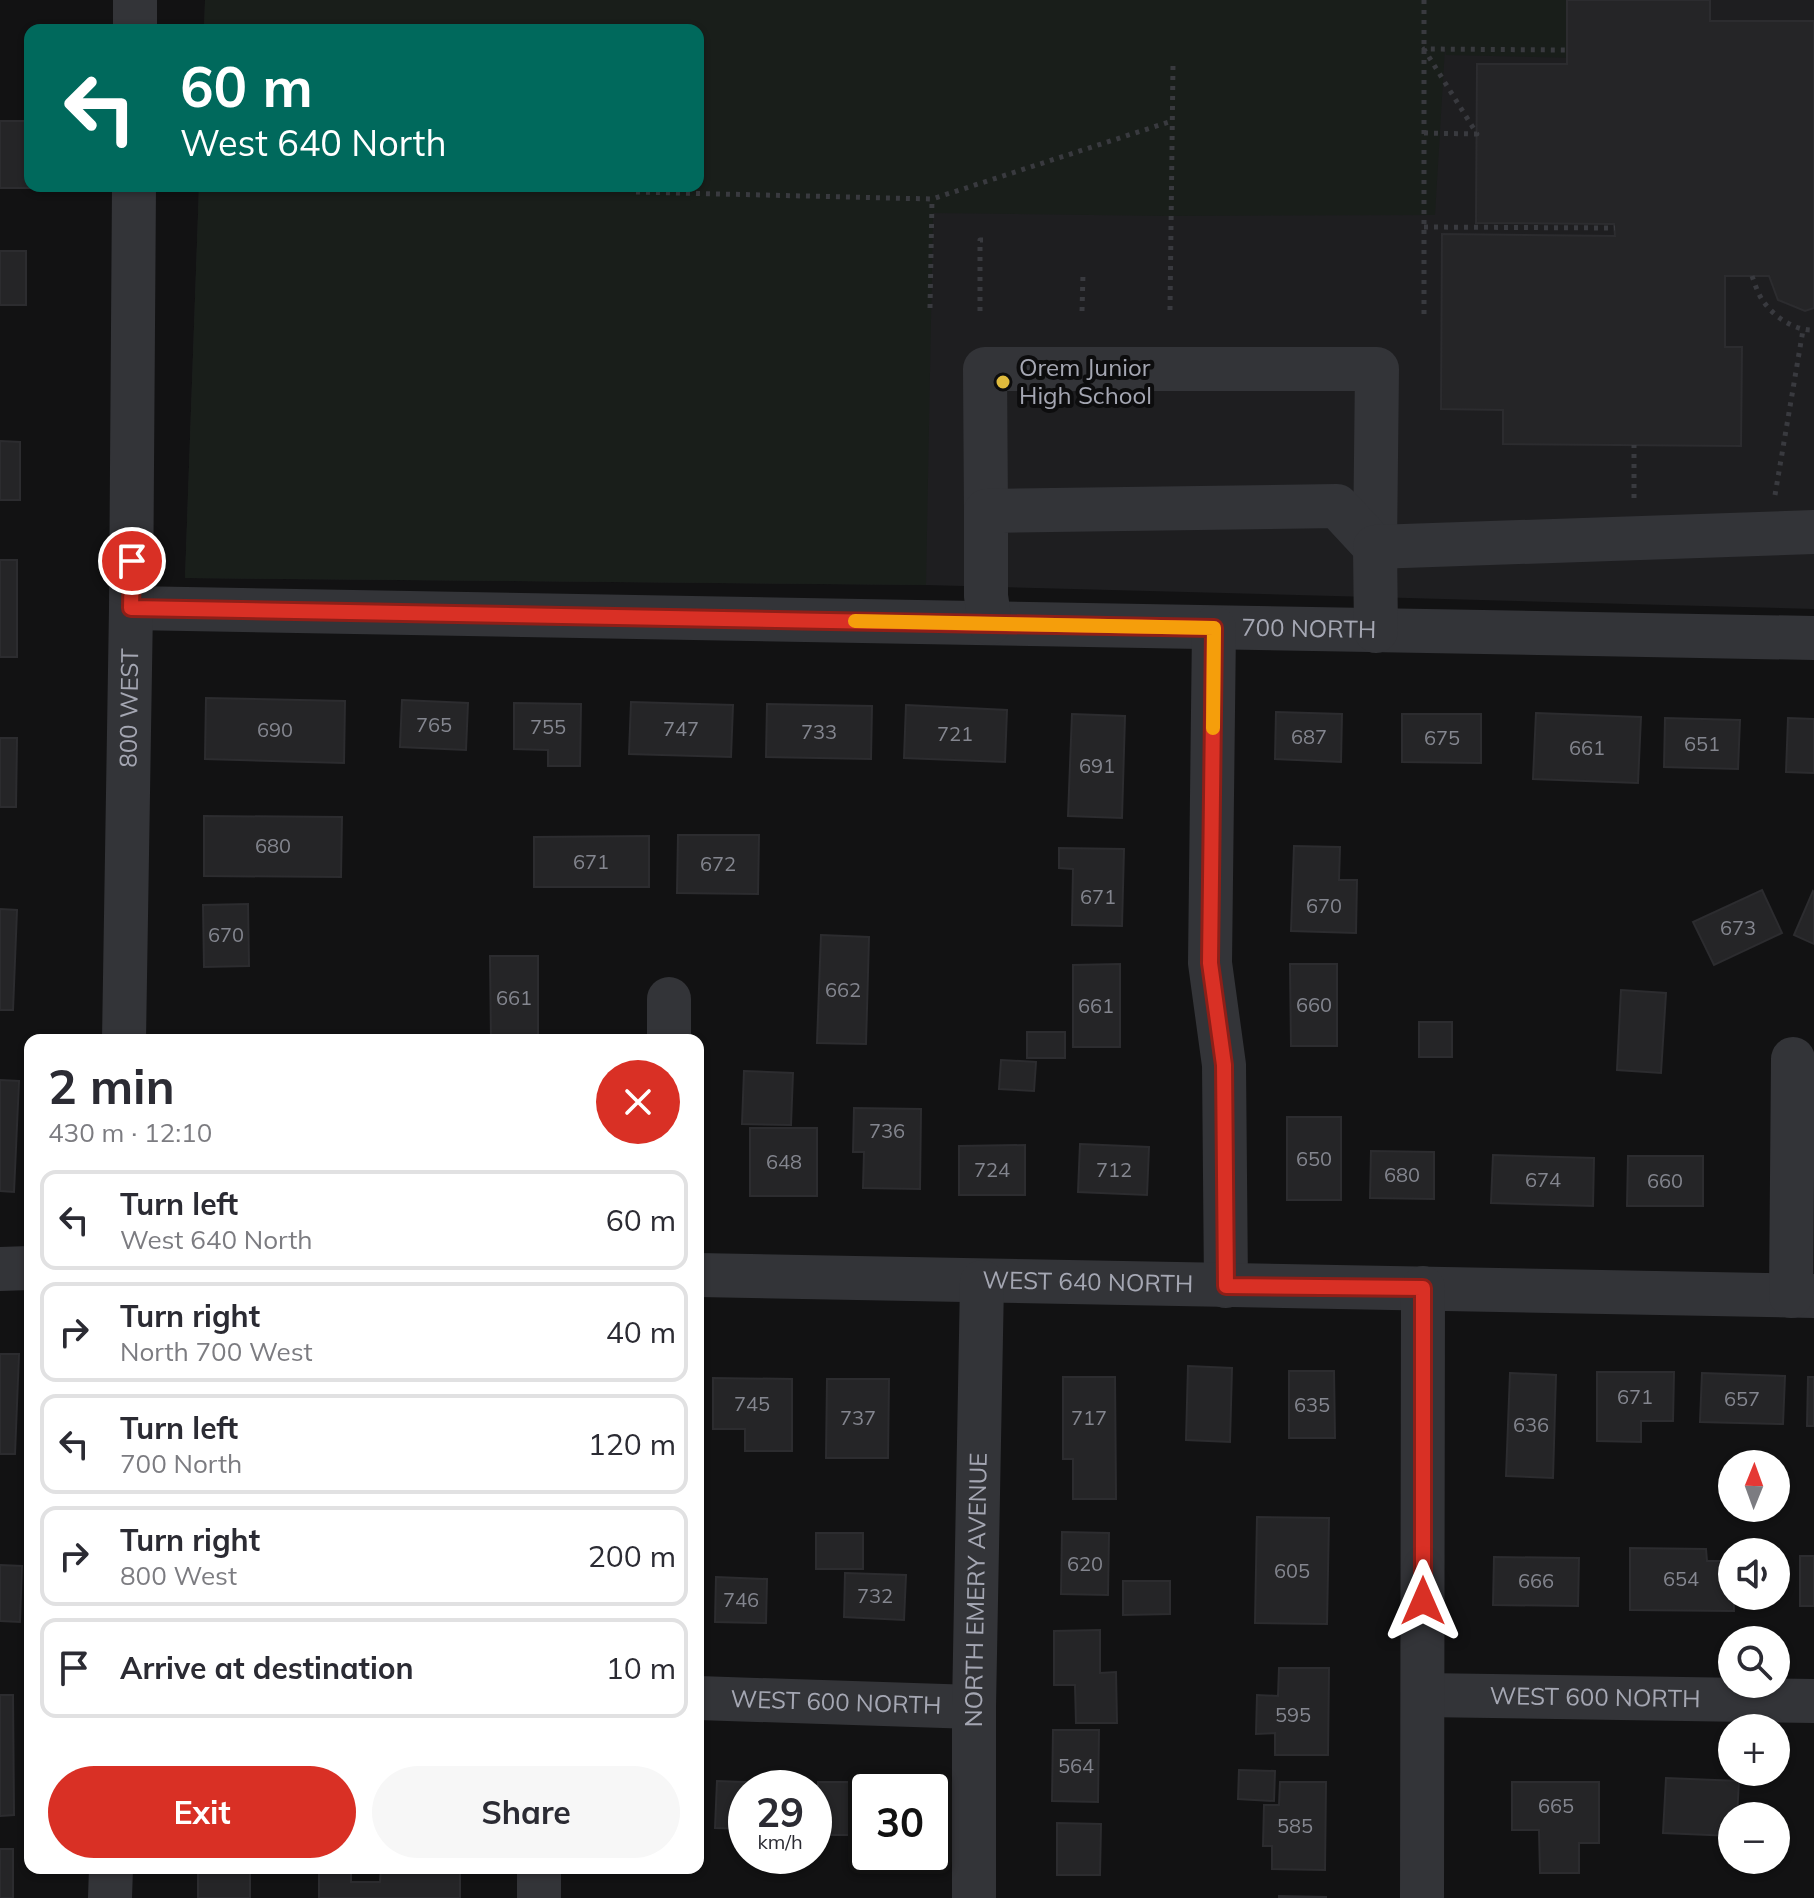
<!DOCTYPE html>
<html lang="en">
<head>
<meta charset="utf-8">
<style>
	:root { --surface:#fff; --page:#f7f7f7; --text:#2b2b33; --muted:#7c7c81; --line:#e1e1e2; --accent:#d93025 }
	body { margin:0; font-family:Mulish,sans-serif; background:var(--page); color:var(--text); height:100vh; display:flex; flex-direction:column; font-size:30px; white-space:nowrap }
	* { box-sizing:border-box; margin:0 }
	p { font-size:26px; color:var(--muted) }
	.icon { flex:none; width:44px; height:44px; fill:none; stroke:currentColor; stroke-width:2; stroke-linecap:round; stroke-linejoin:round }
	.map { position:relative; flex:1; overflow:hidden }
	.drawer { position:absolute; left:24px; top:1034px; width:680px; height:840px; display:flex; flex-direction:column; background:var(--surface); border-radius:16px; box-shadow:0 2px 6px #0004 }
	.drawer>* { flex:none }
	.top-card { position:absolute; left:24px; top:24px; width:680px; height:168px; border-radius:16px; box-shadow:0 2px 6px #0004; background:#00695c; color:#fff; overflow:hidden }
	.needle { width:52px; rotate:1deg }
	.controls { position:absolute; left:1718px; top:1450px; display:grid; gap:16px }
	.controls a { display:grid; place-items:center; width:72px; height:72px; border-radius:50%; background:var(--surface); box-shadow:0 2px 6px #0004; font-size:40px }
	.speed { position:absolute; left:728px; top:1770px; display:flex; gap:16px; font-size:40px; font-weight:700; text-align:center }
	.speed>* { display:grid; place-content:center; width:104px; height:104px; border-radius:50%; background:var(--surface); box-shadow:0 2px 6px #0004; line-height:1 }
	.speed small { font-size:20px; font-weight:400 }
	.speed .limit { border:4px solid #111; border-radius:12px; background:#fff; color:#111 }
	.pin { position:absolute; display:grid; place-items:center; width:68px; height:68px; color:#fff; margin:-34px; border:4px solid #fff; border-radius:50%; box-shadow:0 2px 8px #0007 }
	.me { position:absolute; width:88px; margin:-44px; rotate:0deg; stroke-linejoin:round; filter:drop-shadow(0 0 6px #0008) }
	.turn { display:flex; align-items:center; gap:28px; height:168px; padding:0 24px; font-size:36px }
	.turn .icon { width:104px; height:104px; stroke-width:2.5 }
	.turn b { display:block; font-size:56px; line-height:68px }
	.round { display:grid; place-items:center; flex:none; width:84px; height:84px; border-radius:42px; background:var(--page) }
	.head { display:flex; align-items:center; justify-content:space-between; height:136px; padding:0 24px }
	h1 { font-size:48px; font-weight:700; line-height:60px }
	.button { display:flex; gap:16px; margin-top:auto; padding:16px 24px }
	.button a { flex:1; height:92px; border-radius:48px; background:var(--accent); color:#fff; font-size:32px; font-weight:700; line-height:92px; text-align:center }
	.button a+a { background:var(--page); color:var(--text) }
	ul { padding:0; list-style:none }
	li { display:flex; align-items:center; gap:24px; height:100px; margin:0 16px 12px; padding:0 8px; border:4px solid var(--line); border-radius:16px }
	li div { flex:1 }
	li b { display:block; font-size:30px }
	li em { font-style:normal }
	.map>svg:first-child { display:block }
</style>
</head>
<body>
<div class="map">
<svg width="1814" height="1898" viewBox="0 0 1814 1898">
	<rect width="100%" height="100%" fill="#121213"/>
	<polygon fill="#1e1e20" points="205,0 1814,0 1814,609 926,585 185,578 199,186 698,186 698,30 204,30"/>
	<polygon fill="#191e1a" points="205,0 1579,0 1580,58 1446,55 1445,47 1435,215 1167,216 933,213 926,585 185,578 199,186 698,186 698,30 204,30"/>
	<g fill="#252527" stroke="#2c2c2f" stroke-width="2">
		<polygon points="1567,0 1710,0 1710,21 1814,21 1814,308 1805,311 1778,300 1769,276 1725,276 1725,347 1742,347 1741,446 1503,444 1503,410 1441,409 1442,234 1615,236 1614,224 1476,223 1477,64 1567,64"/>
		<polygon points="0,121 30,121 30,186 35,186 35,188 0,188"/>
		<rect x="0" y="251" width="26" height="54"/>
		<polygon points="0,441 20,442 20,500 0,500"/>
		<rect x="0" y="560" width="17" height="97"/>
		<polygon points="206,698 345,701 344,763 205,759"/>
		<polygon points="402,700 468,703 466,750 400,747"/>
		<polygon points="631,702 733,705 731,757 629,754"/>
		<polygon points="514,703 581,704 580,766 548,766 548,750 514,749"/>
		<polygon points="767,704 872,706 871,759 766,757"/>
		<polygon points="906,705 1007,710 1005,762 904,758"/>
		<polygon points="1276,712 1342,714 1341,762 1275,759"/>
		<polygon points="1536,713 1641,717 1638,783 1533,779"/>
		<polygon points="1072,714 1125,716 1122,818 1068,816"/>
		<polygon points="1402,714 1481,714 1481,763 1402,762"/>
		<polygon points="1665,718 1740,720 1738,769 1664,767"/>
		<polygon points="1788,718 1814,719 1814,773 1786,772"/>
		<polygon points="0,738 17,738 16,807 0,807"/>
		<polygon points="204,816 342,817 341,877 204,876"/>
		<polygon points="678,835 759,835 758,894 677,893"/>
		<polygon points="649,836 649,887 534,887 534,837"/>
		<polygon points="1294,846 1340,847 1339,880 1357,880 1356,933 1291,931"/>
		<polygon points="1059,848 1124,849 1122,926 1072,925 1073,869 1059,868"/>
		<polygon points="1762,890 1782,933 1714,965 1693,922"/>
		<polygon points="1813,891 1814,892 1814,944 1794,935"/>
		<polygon points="248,904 249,966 204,967 203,905"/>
		<polygon points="0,909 17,910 13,1010 0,1010"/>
		<polygon points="821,935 869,937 866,1044 817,1043"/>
		<polygon points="490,956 538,956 538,1040 491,1040"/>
		<polygon points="1120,964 1120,1047 1073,1047 1073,965"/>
		<polygon points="1290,964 1337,964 1337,1046 1291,1046"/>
		<polygon points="1621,990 1666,993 1661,1073 1617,1070"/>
		<rect x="1419" y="1022" width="33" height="35"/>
		<rect x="1027" y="1032" width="38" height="26"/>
		<rect x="208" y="1039" width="112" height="1"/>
		<polygon points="1001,1060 1036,1062 1034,1091 999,1089"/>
		<polygon points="744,1071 793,1073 791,1125 742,1124"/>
		<polygon points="0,1080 19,1081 14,1192 0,1191"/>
		<polygon points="854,1108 921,1109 920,1189 863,1188 864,1152 853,1152"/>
		<rect x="1287" y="1117" width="54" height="83"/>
		<rect x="750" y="1128" width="67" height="68"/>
		<polygon points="1080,1144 1149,1147 1147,1195 1078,1192"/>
		<polygon points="1025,1145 1025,1195 959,1195 959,1146"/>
		<polygon points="1371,1151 1434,1152 1434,1199 1370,1198"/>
		<polygon points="1493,1155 1594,1158 1593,1206 1491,1203"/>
		<polygon points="1628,1156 1703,1156 1703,1206 1627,1206"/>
		<polygon points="0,1354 19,1354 15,1454 0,1454"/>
		<polygon points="1188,1366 1232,1368 1230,1442 1186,1440"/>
		<polygon points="1289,1371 1334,1371 1335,1438 1289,1438"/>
		<polygon points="1597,1372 1674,1372 1673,1421 1641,1421 1641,1442 1597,1441"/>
		<polygon points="1510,1373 1556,1375 1553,1478 1506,1476"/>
		<polygon points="1702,1373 1785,1376 1783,1424 1700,1422"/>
		<polygon points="1063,1377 1115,1377 1116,1499 1073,1499 1073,1459 1063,1459"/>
		<polygon points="1808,1377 1814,1377 1814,1426 1807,1426"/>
		<polygon points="713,1378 792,1379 792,1451 745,1451 745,1429 713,1429"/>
		<polygon points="827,1379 889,1379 888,1458 826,1458"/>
		<polygon points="1257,1517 1329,1518 1327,1624 1255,1623"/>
		<polygon points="1062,1532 1109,1533 1108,1595 1061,1594"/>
		<rect x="816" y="1533" width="47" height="36"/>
		<polygon points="1630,1548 1706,1549 1707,1561 1732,1561 1734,1611 1630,1610"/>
		<rect x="1800" y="1556" width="14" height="50"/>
		<polygon points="1494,1557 1579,1558 1578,1606 1493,1605"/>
		<polygon points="0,1565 22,1566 20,1622 0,1621"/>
		<polygon points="845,1573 906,1575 904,1620 844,1617"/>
		<polygon points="716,1577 767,1579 766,1623 715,1622"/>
		<polygon points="1123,1581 1170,1581 1170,1614 1123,1615"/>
		<polygon points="1100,1630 1100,1673 1116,1672 1117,1723 1076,1723 1075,1685 1054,1685 1054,1631"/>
		<polygon points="1279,1668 1329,1668 1328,1755 1275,1755 1275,1733 1256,1734 1257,1695 1278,1696"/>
		<polygon points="0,1695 13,1695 14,1815 0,1816"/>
		<polygon points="1053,1730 1099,1730 1098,1802 1052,1801"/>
		<polygon points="1239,1770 1275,1771 1274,1801 1238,1799"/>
		<polygon points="1666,1778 1739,1781 1737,1816 1732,1816 1732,1836 1663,1833"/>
		<polygon points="717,1781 793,1784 793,1788 746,1788 746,1829 715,1828"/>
		<polygon points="818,1782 895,1782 895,1788 866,1788 865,1835 818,1835"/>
		<polygon points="1280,1782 1326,1782 1325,1870 1272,1869 1272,1846 1263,1846 1264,1805 1279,1805"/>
		<polygon points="1512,1782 1599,1782 1599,1843 1579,1843 1579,1873 1540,1873 1539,1830 1512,1830"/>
		<polygon points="1057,1823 1101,1824 1100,1875 1057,1875"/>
		<rect x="0" y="1849" width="13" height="49"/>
		<rect x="198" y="1868" width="52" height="30"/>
		<polygon points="319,1868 351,1868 351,1882 380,1882 381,1868 460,1868 460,1898 319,1898"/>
		<polygon points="1279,1896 1326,1897 1326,1898 1279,1898"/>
	</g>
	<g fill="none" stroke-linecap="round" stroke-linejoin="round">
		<g stroke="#393a3f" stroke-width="5" stroke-dasharray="4 6" stroke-linecap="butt">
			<polyline points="1424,0 1424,315"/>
			<polyline points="1424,133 1477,134 1424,49 1567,50"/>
			<polyline points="636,192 932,199 1172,121"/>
			<polyline points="1424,227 1615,228"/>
			<path d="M1752 276C1755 284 1758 294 1763 301 1774 317 1795 331 1814 330"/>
			<polyline points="930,308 932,199"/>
			<polyline points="1170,310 1173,65"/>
			<polyline points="980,311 980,240 986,240"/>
			<polyline points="1082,311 1083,274"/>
			<polyline points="1775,495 1803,330"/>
			<polyline points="1634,498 1634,445"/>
		</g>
		<g stroke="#333438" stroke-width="44">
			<polyline points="135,30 135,0"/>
			<polyline points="986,511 985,369 1377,369 1375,547"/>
			<path id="s1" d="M131 608 1814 638"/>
			<polyline points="990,623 986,596 986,511 1337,506 1375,547"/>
			<polyline points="1214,628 1210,963 1224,1065 1226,1286"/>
			<polyline points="1376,631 1375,547 1814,532"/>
			<polyline points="669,999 669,1040"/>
			<path id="s2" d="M124 1040 131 608 134 186"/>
			<polyline points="0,1269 30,1268"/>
			<path id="s3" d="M698 1275 1814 1296"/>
			<polyline points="1791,1296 1793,1059"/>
			<path id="s4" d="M1423 1695 1814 1701"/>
			<path id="s5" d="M698 1698 974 1707"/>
			<polyline points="110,1898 111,1868"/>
			<polyline points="539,1898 539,1868"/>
			<path id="s6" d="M974 1898V1707L982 1282"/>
			<polyline points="1422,1898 1423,1288"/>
		</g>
	</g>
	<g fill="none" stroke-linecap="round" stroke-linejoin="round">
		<defs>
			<polyline id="route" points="132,561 131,608 1214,628 1210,963 1224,1065 1226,1286 1423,1288 1423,1601"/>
		</defs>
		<use href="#route" stroke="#8d1f18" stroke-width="20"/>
		<use href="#route" stroke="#d93025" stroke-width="14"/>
		<polyline stroke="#f59e0b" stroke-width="14" points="855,621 1214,628 1213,728"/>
	</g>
	<circle fill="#e0bb3d" stroke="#0d0d0e" stroke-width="3" cx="1003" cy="382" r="8"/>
	<g text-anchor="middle" stroke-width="8" stroke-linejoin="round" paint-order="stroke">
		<g font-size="20" fill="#84868f">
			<text x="434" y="732">765</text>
			<text x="548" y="734">755</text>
			<text x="681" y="736">747</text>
			<text x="275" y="737">690</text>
			<text x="819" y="739">733</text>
			<text x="955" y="741">721</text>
			<text x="1309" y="744">687</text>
			<text x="1442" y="745">675</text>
			<text x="1702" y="751">651</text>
			<text x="1587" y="755">661</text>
			<text x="1097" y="773">691</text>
			<text x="273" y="853">680</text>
			<text x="591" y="869">671</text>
			<text x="718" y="871">672</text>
			<text x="1098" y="904">671</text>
			<text x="1324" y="913">670</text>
			<text x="1738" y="935">673</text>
			<text x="226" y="942">670</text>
			<text x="843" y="997">662</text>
			<text x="514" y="1005">661</text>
			<text x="1314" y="1012">660</text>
			<text x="1096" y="1013">661</text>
			<text x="887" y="1138">736</text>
			<text x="1314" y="1166">650</text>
			<text x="784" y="1169">648</text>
			<text x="992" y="1177">724</text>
			<text x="1114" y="1177">712</text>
			<text x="1402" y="1182">680</text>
			<text x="1543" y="1187">674</text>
			<text x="1665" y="1188">660</text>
			<text x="1635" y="1404">671</text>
			<text x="1742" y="1406">657</text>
			<text x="752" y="1411">745</text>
			<text x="1312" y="1412">635</text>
			<text x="858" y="1425">737</text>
			<text x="1089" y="1425">717</text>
			<text x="1531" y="1432">636</text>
			<text x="1085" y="1571">620</text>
			<text x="1292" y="1578">605</text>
			<text x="1681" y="1586">654</text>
			<text x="1536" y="1588">666</text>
			<text x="875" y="1603">732</text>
			<text x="741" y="1607">746</text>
			<text x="1293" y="1722">595</text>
			<text x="1076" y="1773">564</text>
			<text x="1556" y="1813">665</text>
			<text x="1295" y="1833">585</text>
		</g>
		<g font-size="24" fill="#a5a7b3" stroke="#0d0d0e" text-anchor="start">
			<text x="1019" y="376">Orem Junior<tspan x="1019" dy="28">High School</tspan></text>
		</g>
		<g font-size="24" fill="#a5a7b3" stroke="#0d0d0e">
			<text dy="8" stroke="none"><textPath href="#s1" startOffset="1178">700 NORTH</textPath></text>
			<text dy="8" stroke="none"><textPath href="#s2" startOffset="332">800 WEST</textPath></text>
			<text dy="8" stroke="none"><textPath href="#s3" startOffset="390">WEST 640 NORTH</textPath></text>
			<text dy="8" stroke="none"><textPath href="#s6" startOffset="308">NORTH EMERY AVENUE</textPath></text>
			<text dy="8" stroke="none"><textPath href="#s4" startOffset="172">WEST 600 NORTH</textPath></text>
			<text dy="8" stroke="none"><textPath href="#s5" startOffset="138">WEST 600 NORTH</textPath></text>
		</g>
	</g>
</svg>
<div class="controls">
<a><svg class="needle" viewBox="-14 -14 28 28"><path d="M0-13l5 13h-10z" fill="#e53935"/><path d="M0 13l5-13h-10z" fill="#7c7c81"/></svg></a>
<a><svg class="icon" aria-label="sound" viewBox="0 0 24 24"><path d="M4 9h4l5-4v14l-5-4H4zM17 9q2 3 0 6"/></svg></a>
<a><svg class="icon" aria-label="search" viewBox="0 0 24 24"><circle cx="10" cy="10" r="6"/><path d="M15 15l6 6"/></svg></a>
<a>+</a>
<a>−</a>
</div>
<div class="speed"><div>29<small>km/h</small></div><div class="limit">30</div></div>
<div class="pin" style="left:132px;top:561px;background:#d93025"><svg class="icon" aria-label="arrive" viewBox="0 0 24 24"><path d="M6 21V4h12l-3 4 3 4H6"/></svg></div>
<svg class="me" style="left:1423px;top:1601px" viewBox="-20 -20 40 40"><path d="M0-17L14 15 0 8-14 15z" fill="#d93025" stroke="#fff" stroke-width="4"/></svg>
<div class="top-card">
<div class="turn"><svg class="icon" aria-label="left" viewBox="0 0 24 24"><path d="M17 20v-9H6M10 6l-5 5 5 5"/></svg><div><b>60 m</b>West 640 North</div></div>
</div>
<section class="drawer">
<div class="head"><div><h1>2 min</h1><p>430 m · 12:10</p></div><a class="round" style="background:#d93025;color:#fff"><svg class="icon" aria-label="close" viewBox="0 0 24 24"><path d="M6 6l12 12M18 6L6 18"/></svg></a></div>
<ul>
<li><svg class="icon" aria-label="left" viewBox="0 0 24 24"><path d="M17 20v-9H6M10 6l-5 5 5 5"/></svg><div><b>Turn left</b><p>West 640 North</p></div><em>60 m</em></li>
<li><svg class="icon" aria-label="right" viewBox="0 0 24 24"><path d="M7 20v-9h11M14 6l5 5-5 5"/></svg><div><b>Turn right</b><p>North 700 West</p></div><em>40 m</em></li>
<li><svg class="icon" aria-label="left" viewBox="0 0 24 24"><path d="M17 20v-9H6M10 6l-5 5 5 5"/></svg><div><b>Turn left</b><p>700 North</p></div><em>120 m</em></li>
<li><svg class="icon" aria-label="right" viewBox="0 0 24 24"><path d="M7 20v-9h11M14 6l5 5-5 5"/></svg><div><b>Turn right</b><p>800 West</p></div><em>200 m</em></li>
<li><svg class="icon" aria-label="arrive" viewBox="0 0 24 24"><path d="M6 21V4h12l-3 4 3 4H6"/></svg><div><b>Arrive at destination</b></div><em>10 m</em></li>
</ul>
<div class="button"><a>Exit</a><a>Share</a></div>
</section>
</div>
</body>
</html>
